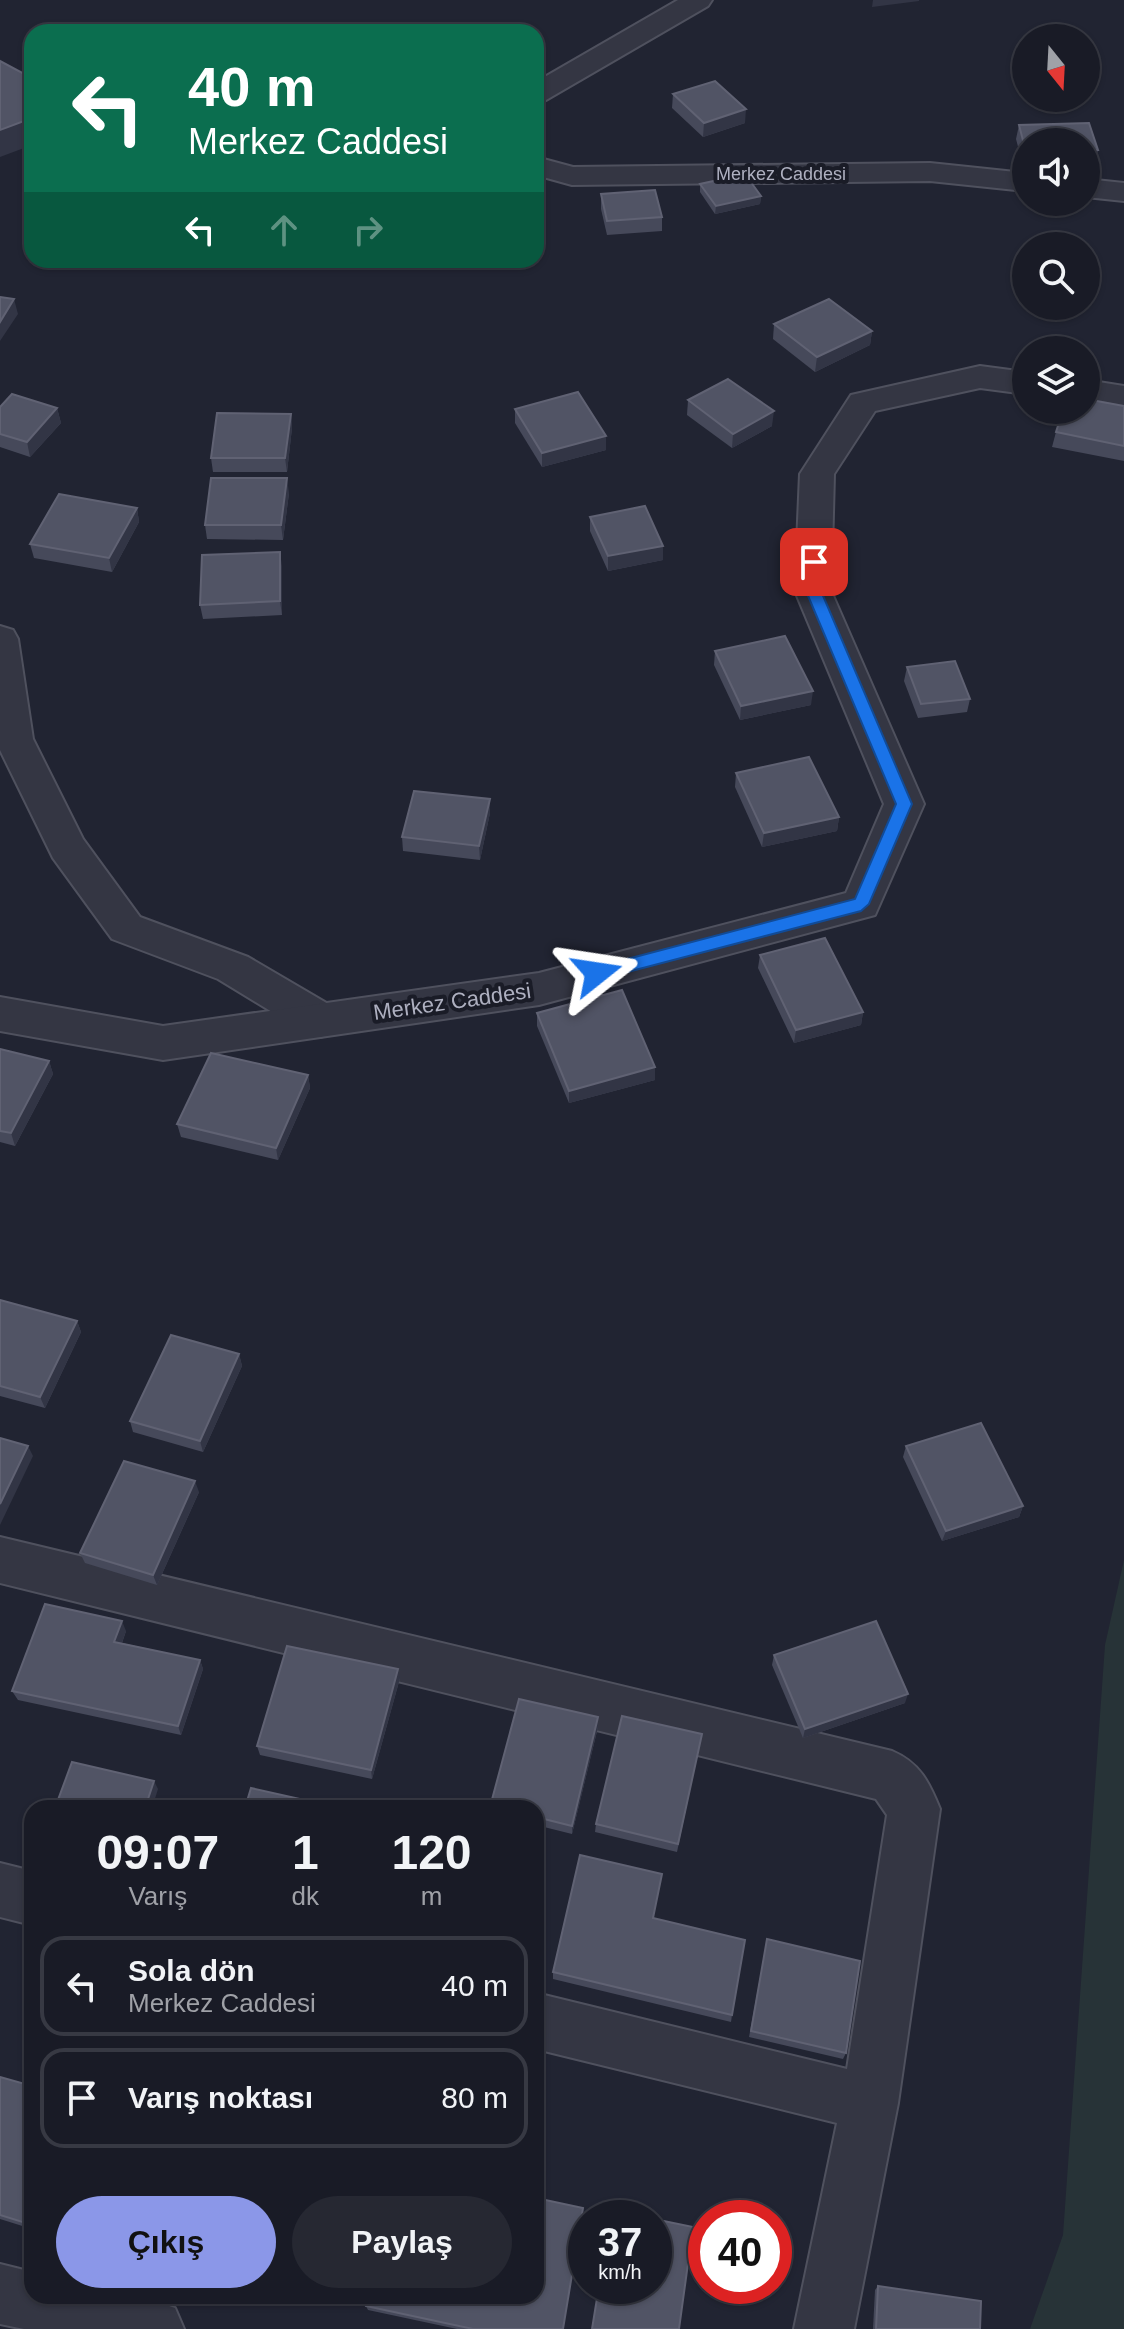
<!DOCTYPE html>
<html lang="tr">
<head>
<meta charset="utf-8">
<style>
	:root { --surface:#191b26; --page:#262832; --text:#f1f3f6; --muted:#9fa1a7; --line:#373943; --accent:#8b97e8 }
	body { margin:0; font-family:Helvetica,sans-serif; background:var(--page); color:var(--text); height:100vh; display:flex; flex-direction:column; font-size:30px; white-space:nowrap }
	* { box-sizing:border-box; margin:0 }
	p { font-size:26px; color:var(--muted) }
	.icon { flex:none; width:44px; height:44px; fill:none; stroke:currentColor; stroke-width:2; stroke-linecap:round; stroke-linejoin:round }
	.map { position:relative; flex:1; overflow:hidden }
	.details { position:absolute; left:24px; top:1800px; width:520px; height:504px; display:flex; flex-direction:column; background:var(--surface); border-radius:24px; box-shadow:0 2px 6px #0004,0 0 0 2px var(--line) }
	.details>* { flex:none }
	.top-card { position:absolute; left:24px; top:24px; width:520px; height:244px; border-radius:24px; box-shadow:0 2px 6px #0004,0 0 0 2px var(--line); background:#0b6e4f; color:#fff; overflow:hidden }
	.needle { width:52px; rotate:162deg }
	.tools { position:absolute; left:1012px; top:24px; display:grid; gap:16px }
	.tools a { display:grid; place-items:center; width:88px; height:88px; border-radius:50%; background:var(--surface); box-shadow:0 2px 6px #0004,0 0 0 2px var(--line); font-size:40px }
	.speed { position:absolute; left:568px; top:2200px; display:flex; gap:16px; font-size:40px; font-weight:700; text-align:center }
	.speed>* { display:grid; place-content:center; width:104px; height:104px; border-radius:50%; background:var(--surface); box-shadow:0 2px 6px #0004,0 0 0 2px var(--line); line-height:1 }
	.speed small { font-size:20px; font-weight:400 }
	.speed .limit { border:12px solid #d22; background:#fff; color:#111 }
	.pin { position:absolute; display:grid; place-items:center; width:68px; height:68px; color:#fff; margin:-34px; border-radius:16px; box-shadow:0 4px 12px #0006 }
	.me { position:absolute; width:88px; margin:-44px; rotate:75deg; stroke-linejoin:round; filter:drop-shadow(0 0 6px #0008) }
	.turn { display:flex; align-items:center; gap:28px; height:168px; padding:0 32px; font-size:36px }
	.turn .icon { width:104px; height:104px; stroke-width:2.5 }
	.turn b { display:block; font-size:56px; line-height:68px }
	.lanes { display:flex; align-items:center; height:76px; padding:0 32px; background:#0003; justify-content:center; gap:40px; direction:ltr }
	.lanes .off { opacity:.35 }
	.eta { display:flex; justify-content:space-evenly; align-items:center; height:136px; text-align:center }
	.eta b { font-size:48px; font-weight:700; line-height:56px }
	.action { display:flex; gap:16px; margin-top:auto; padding:16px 32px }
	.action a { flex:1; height:92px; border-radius:48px; background:var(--accent); color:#111; font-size:32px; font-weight:700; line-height:92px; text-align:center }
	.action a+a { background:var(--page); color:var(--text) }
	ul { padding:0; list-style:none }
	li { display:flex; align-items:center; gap:24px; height:100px; margin:0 16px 12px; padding:0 16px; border:4px solid var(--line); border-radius:24px }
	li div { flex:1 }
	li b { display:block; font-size:30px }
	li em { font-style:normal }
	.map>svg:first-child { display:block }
</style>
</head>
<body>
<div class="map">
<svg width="1124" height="2329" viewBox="0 0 1124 2329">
	<rect width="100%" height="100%" fill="#212432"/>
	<polygon fill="#273337" points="1124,1560 1124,2329 1030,2329 1063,2235 1105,1645"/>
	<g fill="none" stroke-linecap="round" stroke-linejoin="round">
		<defs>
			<g id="minor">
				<polygon points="0,626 13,630 18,639 33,739 83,839 140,917 248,957 335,1008 341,1020 335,1032 320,1037 305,1032 218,979 112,939 53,858 0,750"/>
				<path d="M0 1537 892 1751C920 1763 929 1782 940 1809L898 2103 854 2329H794L837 2123 536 2049V1993L847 2069 887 1815 876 1799 0 1583Z"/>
				<polygon points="0,1863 32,1871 32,1925 0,1917"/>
				<polygon points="0,2264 32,2272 32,2296 140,2296 175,2308 184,2329 24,2329 0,2324"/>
			</g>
			<g id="tertiary">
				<polygon points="678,0 712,0 708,6 546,100 536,103 536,82"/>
				<polygon points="536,157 573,167 930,163 1026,173 1026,191 930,181 572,185 536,175"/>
				<polygon points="1086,179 1124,183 1124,201 1086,197"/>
				<polygon points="980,366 1026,372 1026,394 980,388 875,411 834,474 831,591 924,804 875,915 539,1005 163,1060 0,1031 0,997 163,1026 539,973 846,893 884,804 795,591 800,474 851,395"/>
				<polygon points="1086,380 1124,386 1124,408 1086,402"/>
			</g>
		</defs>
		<use href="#minor" stroke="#4f515e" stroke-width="4"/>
		<use href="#tertiary" stroke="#4f515e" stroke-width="4"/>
		<use href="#minor" fill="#343643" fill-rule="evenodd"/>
		<use href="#tertiary" fill="#343643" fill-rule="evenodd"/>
	</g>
	<g fill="#46495a">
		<polygon points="673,94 745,123 703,137 672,108"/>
		<polygon points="1089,123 1098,150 1095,164 1086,165 1086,142 1026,142 1026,166 1023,166 1016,139 1019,125"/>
		<polygon points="700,184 761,196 760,204 715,214 700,192"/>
		<polygon points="32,187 32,205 29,190"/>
		<polygon points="601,194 662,217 662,231 607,235 601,209"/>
		<polygon points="774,324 872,331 870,345 815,372 773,339"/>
		<polygon points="688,400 772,426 732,448 687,415"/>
		<polygon points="1124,406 1124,461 1052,447 1056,432"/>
		<polygon points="0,407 57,408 61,423 30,457 0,447"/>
		<polygon points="515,409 606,450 542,467 515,423"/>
		<polygon points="291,414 292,428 287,472 213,472 211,458"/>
		<polygon points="289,493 283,540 207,539 205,525"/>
		<polygon points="137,508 139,522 112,572 34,558 30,544"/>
		<polygon points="590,517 663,546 663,560 608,571 590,531"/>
		<polygon points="282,566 282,615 203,619 200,605"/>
		<polygon points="715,651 811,705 740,720 714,665"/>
		<polygon points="907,667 970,699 967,712 918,718 904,681"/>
		<polygon points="736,773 839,817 837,831 762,847 735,787"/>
		<polygon points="490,813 480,860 403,851 402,837"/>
		<polygon points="760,955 863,1012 861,1025 794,1043 758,968"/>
		<polygon points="537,1013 655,1067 655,1080 569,1103 537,1026"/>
		<polygon points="0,1049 49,1061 53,1074 15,1146 0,1142"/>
		<polygon points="308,1075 310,1088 278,1160 181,1137 177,1124"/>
		<polygon points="0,1300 77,1321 81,1332 45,1408 0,1396"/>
		<polygon points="239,1354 242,1366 203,1452 133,1432 130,1421"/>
		<polygon points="906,1446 1023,1506 1019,1517 942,1541 903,1457"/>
		<polygon points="199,1492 157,1585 85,1563 80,1553"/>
		<polygon points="126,1631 122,1643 200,1660 203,1669 181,1735 18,1700 12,1691"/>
		<polygon points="774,1655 905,1703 803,1738 772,1665"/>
		<polygon points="400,1678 372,1779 260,1755 257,1746"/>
		<polygon points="598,1717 598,1727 572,1834 536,1825 536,1808 490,1808 490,1807"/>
		<polygon points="700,1743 677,1852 595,1832 596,1824"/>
		<polygon points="654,1918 732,2015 731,2022 553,1979 553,1972"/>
		<polygon points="767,1939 846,2053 843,2059 749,2037"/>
		<polygon points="0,2077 32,2086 32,2229 0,2219"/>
		<polygon points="878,2286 980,2329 873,2329 875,2290"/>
		<polygon points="366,2306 563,2329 457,2329 368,2310"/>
	</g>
	<g fill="#323545">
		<polygon points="873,0 919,0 919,1 872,7"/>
		<polygon points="746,109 745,123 703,137 704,123"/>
		<polygon points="32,118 32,145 0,157 0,130"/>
		<polygon points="761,196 760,204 715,214 716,206"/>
		<polygon points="14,299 18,314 0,341 0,322"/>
		<polygon points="872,331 870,345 815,372 817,357"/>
		<polygon points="57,408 61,423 30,457 27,442"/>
		<polygon points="774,411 772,426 732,448 733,434"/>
		<polygon points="291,414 292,428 287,472 285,458"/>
		<polygon points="606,436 606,450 542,467 542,453"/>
		<polygon points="287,478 289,493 283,540 281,525"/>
		<polygon points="137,508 139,522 112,572 109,558"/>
		<polygon points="663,546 663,560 608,571 608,556"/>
		<polygon points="280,552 282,566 282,615 280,601"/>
		<polygon points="813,691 811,705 740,720 741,706"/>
		<polygon points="490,799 490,813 480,860 479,846"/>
		<polygon points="839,817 837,831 762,847 764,833"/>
		<polygon points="863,1012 861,1025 794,1043 796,1030"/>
		<polygon points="49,1061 53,1074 15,1146 11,1133"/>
		<polygon points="655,1067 655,1080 569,1103 569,1091"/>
		<polygon points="308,1075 310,1088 278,1160 276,1148"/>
		<polygon points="77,1321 81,1332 45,1408 40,1397"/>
		<polygon points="239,1354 242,1366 203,1452 200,1441"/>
		<polygon points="28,1446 33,1456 0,1525 0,1504"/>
		<polygon points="195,1481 199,1492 157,1585 153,1575"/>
		<polygon points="1023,1506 1019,1517 942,1541 946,1531"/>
		<polygon points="122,1621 126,1631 119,1651 114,1642"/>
		<polygon points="200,1660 203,1669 181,1735 178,1726"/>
		<polygon points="398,1669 400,1678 372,1779 371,1770"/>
		<polygon points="908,1694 905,1703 803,1738 805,1729"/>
		<polygon points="598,1717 598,1727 572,1834 572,1826"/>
		<polygon points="154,1781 158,1789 152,1808 145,1808"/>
	</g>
	<g fill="#515465" stroke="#606273" stroke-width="2">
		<polygon points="0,61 32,78 32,118 0,130"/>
		<polygon points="715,81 746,109 704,123 673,94"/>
		<polygon points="1089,123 1098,150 1086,150 1086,142 1026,142 1026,152 1019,125"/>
		<polygon points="745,174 761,196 716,206 700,184"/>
		<polygon points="655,190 662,217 607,221 601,194"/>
		<polygon points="0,297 14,299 0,322"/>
		<polygon points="829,299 872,331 817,357 774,324"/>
		<polygon points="728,379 774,411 733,434 688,400"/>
		<polygon points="578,392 606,436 542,453 515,409"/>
		<polygon points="12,394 57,408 27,442 0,434 0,407"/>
		<polygon points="1086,399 1124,406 1124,446 1056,432 1063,410 1086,410"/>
		<polygon points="217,413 291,414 285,458 211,458"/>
		<polygon points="211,478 287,478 281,525 205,525"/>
		<polygon points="59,494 137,508 109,558 30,544"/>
		<polygon points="645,506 663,546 608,556 590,517"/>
		<polygon points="280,552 280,601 200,605 202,555"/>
		<polygon points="785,636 813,691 741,706 715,651"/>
		<polygon points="955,661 970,699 921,704 907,667"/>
		<polygon points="809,757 839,817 764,833 736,773"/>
		<polygon points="414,791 490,799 479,846 402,837"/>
		<polygon points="825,938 863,1012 796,1030 760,955"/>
		<polygon points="622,990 655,1067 569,1091 537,1013"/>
		<polygon points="0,1049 49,1061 11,1133 0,1131"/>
		<polygon points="211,1053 308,1075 276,1148 177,1124"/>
		<polygon points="0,1300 77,1321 40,1397 0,1386"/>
		<polygon points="171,1335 239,1354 200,1441 130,1421"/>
		<polygon points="981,1423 1023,1506 946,1531 906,1446"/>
		<polygon points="0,1438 28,1446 0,1504"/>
		<polygon points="124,1461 195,1481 153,1575 80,1553"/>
		<polygon points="45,1604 122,1621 114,1642 200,1660 178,1726 12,1691"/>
		<polygon points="876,1621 908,1694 805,1729 774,1655"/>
		<polygon points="287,1646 398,1669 371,1770 257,1746"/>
		<polygon points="519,1699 598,1717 572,1826 536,1817 536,1808 497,1808 490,1807"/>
		<polygon points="622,1716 702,1734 678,1844 596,1824"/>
		<polygon points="72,1762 154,1781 145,1808 55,1808"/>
		<polygon points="251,1788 340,1808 245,1808"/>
		<polygon points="580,1855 662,1874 653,1918 745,1940 732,2015 553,1972"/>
		<polygon points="767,1939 860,1961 846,2053 751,2031"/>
		<polygon points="0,2077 32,2086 32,2225 0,2215"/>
		<polygon points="536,2198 583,2208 563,2329 473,2329 366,2306 368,2296 536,2296"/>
		<polygon points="611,2211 649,2218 610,2218"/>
		<polygon points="654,2219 693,2227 679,2329 592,2329 599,2286 654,2286"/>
		<polygon points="878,2286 981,2301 980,2329 876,2329"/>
	</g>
	<polygon fill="#1a73e8" stroke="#114b97" stroke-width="2" points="814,557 822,562 821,591 912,804 869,904 861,911 597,980 591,978 589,973 597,967 855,899 896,804 806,591 807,562"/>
	<g text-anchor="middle" stroke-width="8" stroke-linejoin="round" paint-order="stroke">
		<g font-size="18" fill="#aeb0c0" stroke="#1a1c27">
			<text x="781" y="180">Merkez Caddesi</text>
		</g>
		<g font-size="22" fill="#aeb0c0" stroke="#1a1c27">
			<text transform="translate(452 1001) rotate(-8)" y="8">Merkez Caddesi</text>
		</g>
	</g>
</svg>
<div class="tools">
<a><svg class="needle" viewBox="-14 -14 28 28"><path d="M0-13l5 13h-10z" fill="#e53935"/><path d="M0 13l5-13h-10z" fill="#9fa1a7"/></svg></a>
<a><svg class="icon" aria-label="sound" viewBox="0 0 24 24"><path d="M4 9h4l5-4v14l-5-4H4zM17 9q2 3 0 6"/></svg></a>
<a><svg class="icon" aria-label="search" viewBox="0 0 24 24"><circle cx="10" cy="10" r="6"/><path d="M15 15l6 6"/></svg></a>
<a><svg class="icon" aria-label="layers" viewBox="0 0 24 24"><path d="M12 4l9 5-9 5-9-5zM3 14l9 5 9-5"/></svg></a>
</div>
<div class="speed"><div>37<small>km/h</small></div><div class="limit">40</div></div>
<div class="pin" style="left:814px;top:562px;background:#d93025"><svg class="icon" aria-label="arrive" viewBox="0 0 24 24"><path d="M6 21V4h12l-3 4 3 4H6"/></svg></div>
<svg class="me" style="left:597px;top:973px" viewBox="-20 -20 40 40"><path d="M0-17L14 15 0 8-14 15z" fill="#1a73e8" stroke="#fff" stroke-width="4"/></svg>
<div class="top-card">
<div class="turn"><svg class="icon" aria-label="left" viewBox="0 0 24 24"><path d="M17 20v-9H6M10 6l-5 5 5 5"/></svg><div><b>40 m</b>Merkez Caddesi</div></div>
<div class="lanes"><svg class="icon" aria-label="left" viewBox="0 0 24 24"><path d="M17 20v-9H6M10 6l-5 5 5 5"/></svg><svg class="icon off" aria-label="ahead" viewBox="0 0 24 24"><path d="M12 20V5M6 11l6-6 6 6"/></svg><svg class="icon off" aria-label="right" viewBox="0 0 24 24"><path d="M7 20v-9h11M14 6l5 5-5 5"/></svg></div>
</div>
<section class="details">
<div class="eta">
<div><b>09:07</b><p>Varış</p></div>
<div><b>1</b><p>dk</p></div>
<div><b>120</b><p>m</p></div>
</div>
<ul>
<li><svg class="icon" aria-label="left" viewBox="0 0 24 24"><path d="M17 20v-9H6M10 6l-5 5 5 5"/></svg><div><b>Sola dön</b><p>Merkez Caddesi</p></div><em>40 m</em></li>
<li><svg class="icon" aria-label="arrive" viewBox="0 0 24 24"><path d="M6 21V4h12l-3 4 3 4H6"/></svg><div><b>Varış noktası</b></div><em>80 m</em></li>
</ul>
<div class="action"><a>Çıkış</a><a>Paylaş</a></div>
</section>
</div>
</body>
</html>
